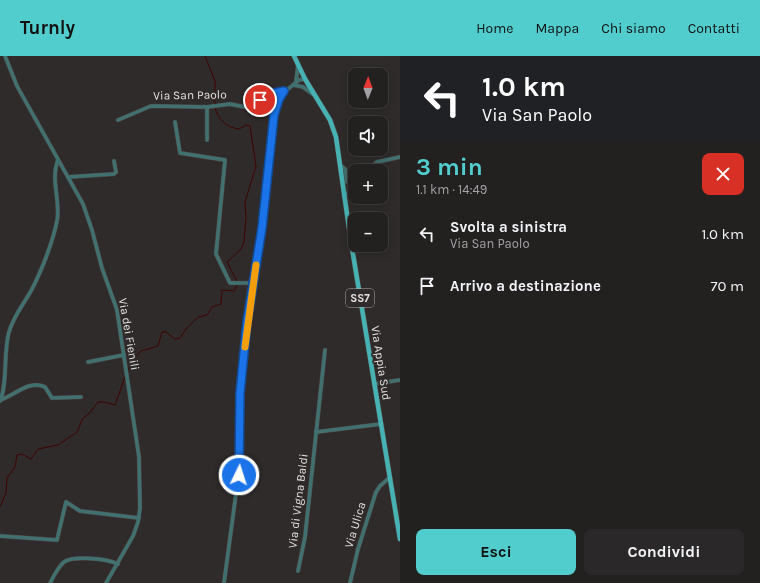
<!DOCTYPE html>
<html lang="it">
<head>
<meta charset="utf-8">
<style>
	:root { --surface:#232020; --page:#2b2829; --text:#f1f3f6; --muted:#a3a3a5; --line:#403e3e; --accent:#52cdce }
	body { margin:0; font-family:Karla,sans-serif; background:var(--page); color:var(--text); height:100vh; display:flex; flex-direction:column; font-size:15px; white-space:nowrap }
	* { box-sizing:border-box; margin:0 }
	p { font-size:13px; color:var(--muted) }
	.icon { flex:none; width:22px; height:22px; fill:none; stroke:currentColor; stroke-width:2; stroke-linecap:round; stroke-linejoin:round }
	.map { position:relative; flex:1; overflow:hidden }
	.side { display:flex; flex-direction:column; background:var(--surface); width:360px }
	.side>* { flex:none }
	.banner { background:#202124; color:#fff; overflow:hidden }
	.needle { width:26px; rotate:1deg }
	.fabs { position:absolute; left:348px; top:12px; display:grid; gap:8px }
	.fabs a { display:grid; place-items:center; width:40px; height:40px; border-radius:8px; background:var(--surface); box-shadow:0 2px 10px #0003,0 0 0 1px var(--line); font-size:20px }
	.pin { position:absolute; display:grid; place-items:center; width:34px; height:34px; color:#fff; margin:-17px; border:2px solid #fff; border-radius:50%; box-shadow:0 1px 4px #0007 }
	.me { position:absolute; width:44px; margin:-22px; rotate:4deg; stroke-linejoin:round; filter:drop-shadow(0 0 3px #0008) }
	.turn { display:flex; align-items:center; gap:14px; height:84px; padding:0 16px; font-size:18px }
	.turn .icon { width:52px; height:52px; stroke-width:2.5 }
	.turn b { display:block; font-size:28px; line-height:34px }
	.round { display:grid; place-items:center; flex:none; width:42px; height:42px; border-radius:8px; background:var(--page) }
	.headline { display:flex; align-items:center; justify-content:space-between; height:68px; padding:0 16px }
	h1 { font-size:24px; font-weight:700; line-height:30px; color:var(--accent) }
	.button { display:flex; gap:8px; margin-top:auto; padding:8px 16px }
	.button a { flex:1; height:46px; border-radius:8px; background:var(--accent); color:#111; font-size:16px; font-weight:700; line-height:46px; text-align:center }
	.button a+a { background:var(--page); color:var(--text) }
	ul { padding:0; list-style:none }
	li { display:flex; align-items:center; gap:12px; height:52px; padding:0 16px }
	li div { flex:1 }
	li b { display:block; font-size:15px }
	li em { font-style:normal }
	header { display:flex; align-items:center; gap:24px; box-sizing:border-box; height:56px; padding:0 20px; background:var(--accent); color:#111 }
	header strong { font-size:19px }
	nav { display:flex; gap:22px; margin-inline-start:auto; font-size:14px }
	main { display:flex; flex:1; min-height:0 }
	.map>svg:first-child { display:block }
</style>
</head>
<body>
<header>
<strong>Turnly</strong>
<nav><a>Home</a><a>Mappa</a><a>Chi siamo</a><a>Contatti</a></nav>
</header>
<main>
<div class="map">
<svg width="400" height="527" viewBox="0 0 400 527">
	<rect width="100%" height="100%" fill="#2f2b2a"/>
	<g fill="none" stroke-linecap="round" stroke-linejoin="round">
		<g stroke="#3e0300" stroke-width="1">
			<polyline points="205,0 215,25 215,48"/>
			<path d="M215 51C218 64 226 71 239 73L246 69 250 70 256 110 245 146 246 161 244 186 241 193 227 206 237 225"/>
			<polyline points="128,315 131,305 141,295 158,290 162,276 166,276 175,283 180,282 186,273 198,261 207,259 212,251 221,248 222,234 234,235 238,228"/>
			<polyline points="0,451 6,437 7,422 15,411 17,399 22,398 31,403 38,393 58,389 77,376 83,362 89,358 98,346 104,346 115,349 125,321"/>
		</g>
		<defs>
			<g id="minor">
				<polyline points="5,0 17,30 83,148 92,174 102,212 117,254 139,401 140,452 138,466 133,480 106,527"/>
				<polyline points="296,26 298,9"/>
				<polyline points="294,29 303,31 314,39"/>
				<polyline points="118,64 151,50 207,51 230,48 245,51 272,38 284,35"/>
				<polyline points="175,66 180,97 225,104 216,198 230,227 255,227"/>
				<polyline points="207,84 207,51"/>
				<polyline points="340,109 345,113 347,126 355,129"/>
				<polyline points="367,115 377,106 400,101"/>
				<polyline points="68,121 114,118 116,116 114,105"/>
				<polyline points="344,140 349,136 351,128"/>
				<polyline points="88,306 124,299"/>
				<polyline points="374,328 400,324"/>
				<path d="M0 344C14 340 29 323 45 331L52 342 81 341"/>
				<path d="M0 345C8 327 3 297 9 276 14 259 24 248 32 233 42 214 53 185 57 165 61 145 50 124 58 104"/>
				<polyline points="316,376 381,368"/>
				<polyline points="0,480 57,484 66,446 80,455 139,462"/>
				<polyline points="298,515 305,481 325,294"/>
				<path d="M50 527C54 520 58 511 64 506 74 499 108 503 118 508"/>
				<polyline points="224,527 239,415 240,342 247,266 254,233 257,200 263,168 273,60 282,38 299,24 305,23"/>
				<polyline points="350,527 358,493 376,436 380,430 389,422"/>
			</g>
			<polyline id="major" points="294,0 305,23 330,64 336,81 351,186 400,483"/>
		</defs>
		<use href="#minor" stroke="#4c4847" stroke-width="4.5"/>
		<use href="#major" stroke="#4c4847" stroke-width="5.5"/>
		<use href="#minor" stroke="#417070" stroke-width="3.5"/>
		<use href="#major" stroke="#47b2b4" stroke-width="4.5"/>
	</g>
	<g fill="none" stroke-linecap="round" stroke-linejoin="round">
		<defs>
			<polyline id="route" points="239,419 240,337 247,266 262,172 274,59 279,43 284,35 274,37 260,44"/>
		</defs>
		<use href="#route" stroke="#114b97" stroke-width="10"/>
		<use href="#route" stroke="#1a73e8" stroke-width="7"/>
		<polyline stroke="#f59e0b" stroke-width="7" points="245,291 256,209"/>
	</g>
	<g text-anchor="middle" stroke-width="3.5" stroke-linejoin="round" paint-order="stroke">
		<rect fill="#2f2b2a" stroke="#aeaaa9" stroke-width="1" x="346" y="233" width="28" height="18" rx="3"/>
		<g font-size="11" font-weight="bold" fill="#e4e1e0">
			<text x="360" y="246">SS7</text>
		</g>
		<g font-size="12" fill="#e4e1e0" stroke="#2f2b2a">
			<text transform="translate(190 39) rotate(-1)" y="4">Via San Paolo</text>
			<text transform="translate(129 278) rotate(80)" y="4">Via dei Fienili</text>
			<text transform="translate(381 307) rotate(81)" y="4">Via Appia Sud</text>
			<text transform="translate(298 445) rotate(-83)" y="4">Via di Vigna Baldi</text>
			<text transform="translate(355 469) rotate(-73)" y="4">Via Ulica</text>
		</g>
	</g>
</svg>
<div class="fabs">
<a><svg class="needle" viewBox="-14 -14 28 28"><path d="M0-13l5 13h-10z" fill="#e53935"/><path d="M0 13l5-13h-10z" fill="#a3a3a5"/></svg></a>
<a><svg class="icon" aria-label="sound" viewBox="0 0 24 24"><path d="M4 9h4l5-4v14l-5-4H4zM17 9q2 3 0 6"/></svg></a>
<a>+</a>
<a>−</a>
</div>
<div class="pin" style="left:260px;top:44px;background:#d93025"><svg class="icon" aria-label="arrive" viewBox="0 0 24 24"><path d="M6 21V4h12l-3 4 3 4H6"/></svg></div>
<svg class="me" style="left:239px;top:419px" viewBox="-20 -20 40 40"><circle r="17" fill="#1a73e8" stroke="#fff" stroke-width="3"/><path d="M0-11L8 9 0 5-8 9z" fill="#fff"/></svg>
</div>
<section class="side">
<div class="banner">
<div class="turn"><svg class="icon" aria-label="left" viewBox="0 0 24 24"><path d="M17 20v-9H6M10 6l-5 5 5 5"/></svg><div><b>1.0 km</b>Via San Paolo</div></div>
</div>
<div class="headline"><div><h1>3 min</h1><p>1.1 km · 14:49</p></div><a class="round" style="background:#d93025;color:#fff"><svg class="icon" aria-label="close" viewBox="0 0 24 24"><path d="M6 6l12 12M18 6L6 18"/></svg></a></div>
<ul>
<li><svg class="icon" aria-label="left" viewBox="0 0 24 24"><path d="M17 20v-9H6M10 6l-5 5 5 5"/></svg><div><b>Svolta a sinistra</b><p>Via San Paolo</p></div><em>1.0 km</em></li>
<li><svg class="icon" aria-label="arrive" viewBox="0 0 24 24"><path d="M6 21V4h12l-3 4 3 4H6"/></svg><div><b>Arrivo a destinazione</b></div><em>70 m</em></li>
</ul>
<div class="button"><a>Esci</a><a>Condividi</a></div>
</section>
</main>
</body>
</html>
